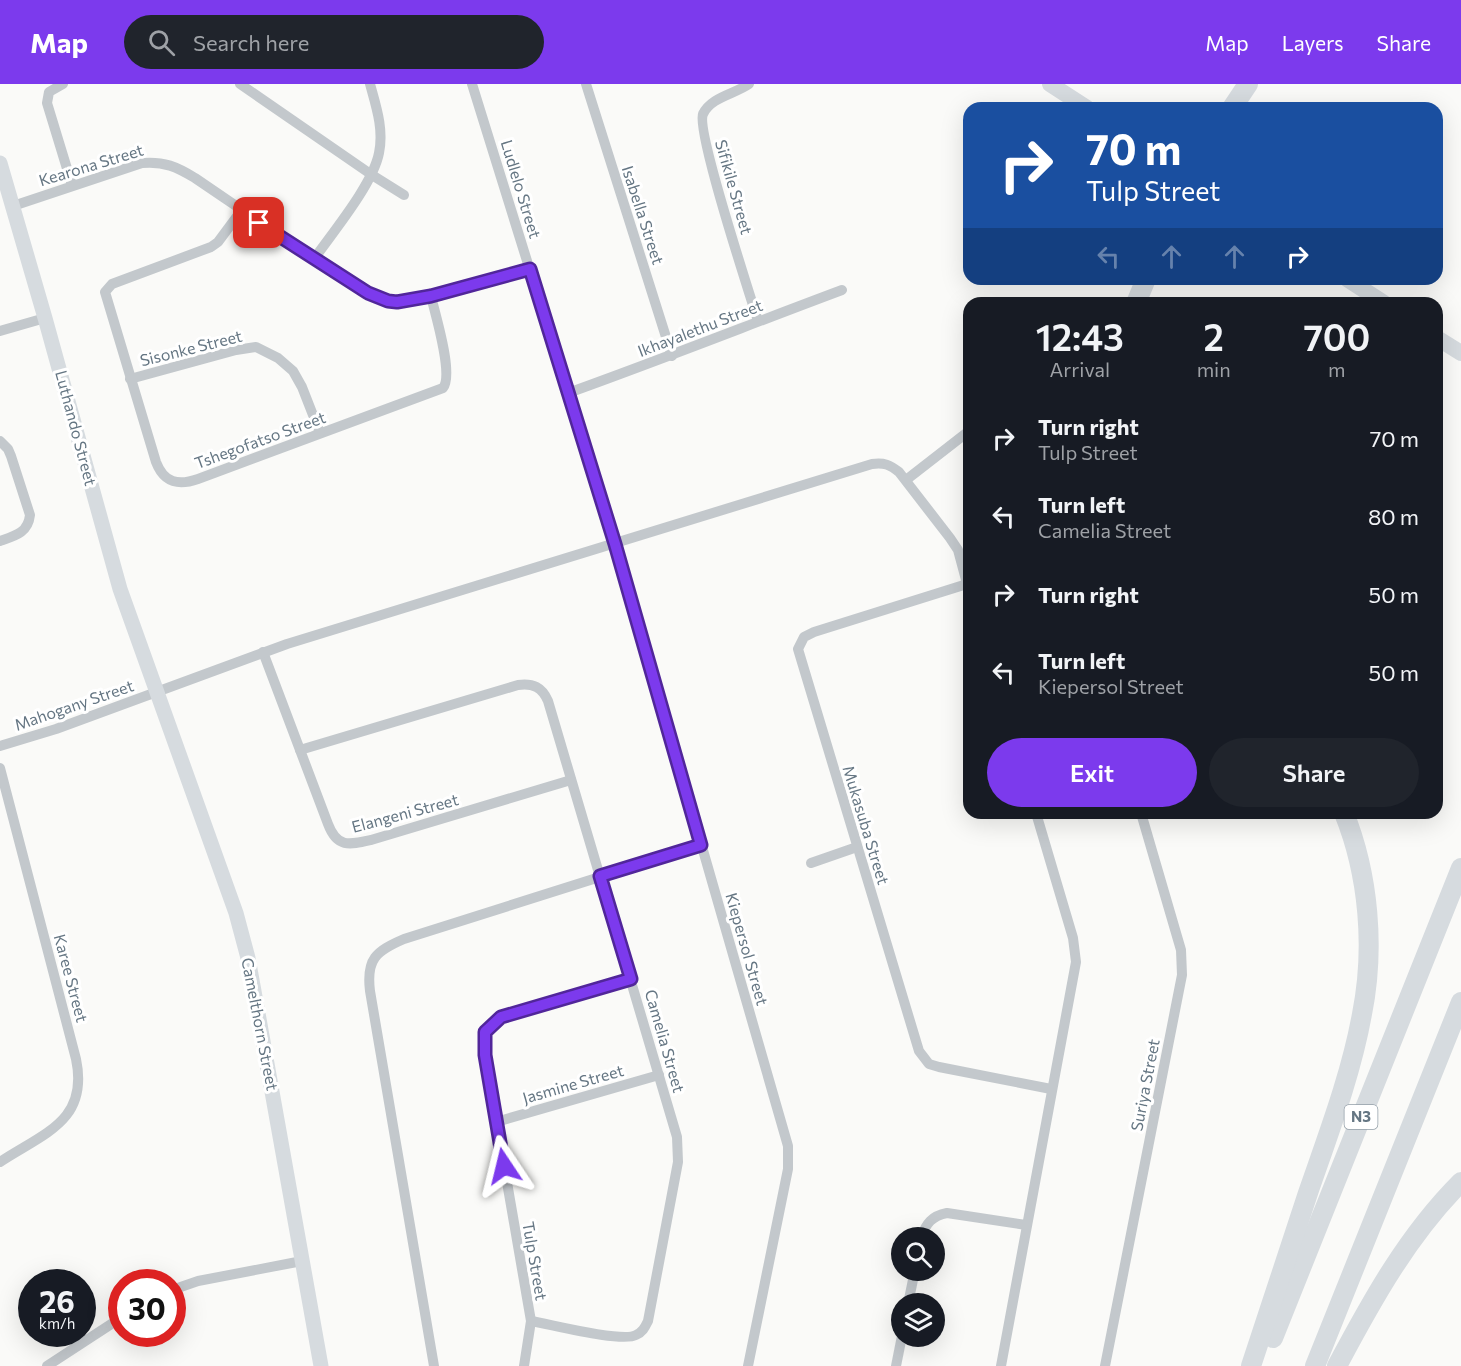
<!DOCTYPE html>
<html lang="en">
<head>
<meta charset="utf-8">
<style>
	:root { --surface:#171b24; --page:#20242c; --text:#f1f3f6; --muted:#9ea1a6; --accent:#7c3aed }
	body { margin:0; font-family:Commissioner,sans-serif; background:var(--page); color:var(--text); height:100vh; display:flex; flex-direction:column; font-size:22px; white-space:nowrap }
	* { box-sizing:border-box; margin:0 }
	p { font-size:20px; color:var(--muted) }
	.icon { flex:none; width:33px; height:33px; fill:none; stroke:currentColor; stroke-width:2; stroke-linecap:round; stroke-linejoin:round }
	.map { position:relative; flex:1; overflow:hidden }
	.details { position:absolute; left:963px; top:213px; width:480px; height:522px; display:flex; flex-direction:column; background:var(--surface); border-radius:18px; box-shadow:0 6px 24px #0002 }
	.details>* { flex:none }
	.hud { position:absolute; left:963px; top:18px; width:480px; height:183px; border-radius:18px; box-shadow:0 6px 24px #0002; background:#1a4fa0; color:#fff; overflow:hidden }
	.controls { position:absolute; left:891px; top:1143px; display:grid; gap:12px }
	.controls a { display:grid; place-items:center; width:54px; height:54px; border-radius:50%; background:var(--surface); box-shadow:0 6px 24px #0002; font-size:30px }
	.speed { position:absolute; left:18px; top:1185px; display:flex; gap:12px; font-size:30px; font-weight:700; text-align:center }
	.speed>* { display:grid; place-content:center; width:78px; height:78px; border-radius:50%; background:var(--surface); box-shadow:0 6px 24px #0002; line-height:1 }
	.speed small { font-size:15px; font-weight:400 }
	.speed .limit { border:9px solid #d22; background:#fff; color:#111 }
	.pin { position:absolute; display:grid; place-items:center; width:51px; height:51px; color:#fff; margin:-26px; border-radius:12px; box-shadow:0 3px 9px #0006 }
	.me { position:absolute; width:66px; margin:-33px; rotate:350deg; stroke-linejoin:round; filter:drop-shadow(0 0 4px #0008) }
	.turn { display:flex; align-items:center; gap:21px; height:126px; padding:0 24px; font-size:27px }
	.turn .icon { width:78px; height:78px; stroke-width:2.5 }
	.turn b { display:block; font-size:42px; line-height:51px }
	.lanes { display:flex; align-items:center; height:57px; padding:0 24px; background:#0003; justify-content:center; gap:30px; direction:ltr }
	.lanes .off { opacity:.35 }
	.eta { display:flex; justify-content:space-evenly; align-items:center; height:102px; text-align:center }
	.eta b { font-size:36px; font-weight:600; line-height:42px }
	.primary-button { display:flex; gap:12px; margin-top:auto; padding:12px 24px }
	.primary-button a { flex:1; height:69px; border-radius:36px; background:var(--accent); color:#fff; font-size:24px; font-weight:600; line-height:69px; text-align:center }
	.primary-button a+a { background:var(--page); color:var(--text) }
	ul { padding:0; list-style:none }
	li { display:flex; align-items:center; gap:18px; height:78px; padding:0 24px }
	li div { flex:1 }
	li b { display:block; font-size:22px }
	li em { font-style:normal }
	header { display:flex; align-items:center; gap:36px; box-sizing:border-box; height:84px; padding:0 30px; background:var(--accent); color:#fff }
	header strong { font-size:28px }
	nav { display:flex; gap:33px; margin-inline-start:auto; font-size:21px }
	.search { width:420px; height:54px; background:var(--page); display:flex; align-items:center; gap:15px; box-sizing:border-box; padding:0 21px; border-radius:33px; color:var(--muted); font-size:22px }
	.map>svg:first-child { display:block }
</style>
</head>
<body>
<header>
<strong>Map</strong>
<div class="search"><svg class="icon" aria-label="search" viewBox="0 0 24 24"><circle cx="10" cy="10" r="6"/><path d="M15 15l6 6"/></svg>Search here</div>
<nav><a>Map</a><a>Layers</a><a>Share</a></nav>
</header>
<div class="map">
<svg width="1461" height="1282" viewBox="0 0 1461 1282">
	<rect width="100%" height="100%" fill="#fafaf8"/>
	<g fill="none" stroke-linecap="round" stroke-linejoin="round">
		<g stroke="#c3c8cc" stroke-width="10">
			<polyline points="63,0 49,8 47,19 72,101"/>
			<polyline points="240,0 372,91 404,111"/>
			<polyline points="472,0 615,460 788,1062 788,1085 748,1282"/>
			<polyline points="586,0 672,272"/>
			<path d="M749 0C735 10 711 13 703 30 696 46 749 208 758 237"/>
			<path d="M13 122 142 79C164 77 177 83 195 94L314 175 368 209 388 217 431 212 530 185"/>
			<path d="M241 127 218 158 211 163 112 200 105 208 156 378C164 399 178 402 198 395L443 304C454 290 435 230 431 212"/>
			<path d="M314 175C333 148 373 100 379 69 384 45 376 22 370 0"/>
			<polyline points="0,247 45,234"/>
			<polyline points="130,295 236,266 256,263 278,274 293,287 302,303 320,349"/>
			<path d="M568 309C660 276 751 240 842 206"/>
			<path d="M0 357 8 365 11 372 30 431C28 449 15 452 0 457"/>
			<polyline points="906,396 969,347"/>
			<polyline points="967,500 814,548 804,553 798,565 919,967 929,980 939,983 1051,1005"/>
			<path d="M263 568 328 740C337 764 349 761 371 756L571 696"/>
			<path d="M0 662 56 645 287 560 872 380C884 378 890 381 899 388L950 454 958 466 969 507"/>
			<path d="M300 666 518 601C533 599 542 603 548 617L677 1053 678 1078 648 1237C645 1243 643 1248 636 1251 622 1259 550 1240 531 1237"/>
			<path d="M0 684 76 975C89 1037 44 1049 0 1078"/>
			<polyline points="811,779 857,763"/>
			<polyline points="496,1038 659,991"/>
			<path d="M921 1154C926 1139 932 1132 947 1129L1026 1141"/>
			<polyline points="172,1206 198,1197 302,1177"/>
			<polyline points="908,1220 915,1186"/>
			<polyline points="47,1282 122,1233"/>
			<path d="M434 1282 370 907C366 875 376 867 404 855L701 761"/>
			<polyline points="524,1282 531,1237 485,971 485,948 501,933 631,895"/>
			<polyline points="896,1282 902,1252"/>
			<polyline points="1001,1282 1076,878 1073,854 1036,729"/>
			<polyline points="1105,1282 1182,891 1181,866 1141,729"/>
		</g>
		<polyline stroke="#d6dbdf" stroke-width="15" points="0,79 45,234 120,505 236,829 248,874 256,918 321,1282"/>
		<g stroke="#d6dbdf" stroke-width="16">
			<polyline points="1050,0 1087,24"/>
			<polyline points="1347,195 1384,219"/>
			<polyline points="1437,254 1461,269"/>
		</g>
		<g stroke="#d6dbdf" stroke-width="20">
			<polyline points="1232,24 1248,0"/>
			<polyline points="1136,219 1146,195"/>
			<polyline points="1273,1254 1461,784"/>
			<path d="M1251 1282C1270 1224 1289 1166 1308 1109 1328 1051 1351 991 1362 930 1375 865 1369 791 1344 729"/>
			<polyline points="1315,1282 1461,918"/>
			<path d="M1337 1282C1372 1216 1408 1151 1461 1098"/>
		</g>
	</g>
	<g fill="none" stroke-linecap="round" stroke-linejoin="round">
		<defs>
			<polyline id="route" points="259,139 368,209 388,217 397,218 431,212 530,185 615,460 701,761 600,792 631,895 501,933 485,948 485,971 504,1082"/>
		</defs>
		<use href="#route" stroke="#51269a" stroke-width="15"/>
		<use href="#route" stroke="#7c3aed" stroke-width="10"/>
	</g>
	<g text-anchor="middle" stroke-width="6" stroke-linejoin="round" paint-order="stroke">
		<rect fill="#fff" stroke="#939fa8" stroke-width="1.5" x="1344.5" y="1021" width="33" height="24" rx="4.5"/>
		<g font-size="15" font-weight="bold" fill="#657683">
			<text x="1361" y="1038">N3</text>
		</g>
		<g font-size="16" fill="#657683" stroke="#fff">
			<text transform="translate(91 81) rotate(-17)" y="6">Kearona Street</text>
			<text transform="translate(734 103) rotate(74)" y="6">Sifikile Street</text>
			<text transform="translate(521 105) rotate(73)" y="6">Ludlelo Street</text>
			<text transform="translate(643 131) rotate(72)" y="6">Isabella Street</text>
			<text transform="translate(700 244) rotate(-21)" y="6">Ikhayalethu Street</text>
			<text transform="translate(191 264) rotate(-14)" y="6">Sisonke Street</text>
			<text transform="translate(76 344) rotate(75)" y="6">Luthando Street</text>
			<text transform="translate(260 356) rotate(-20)" y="6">Tshegofatso Street</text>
			<text transform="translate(74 621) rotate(-19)" y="6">Mahogany Street</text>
			<text transform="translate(405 729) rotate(-15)" y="6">Elangeni Street</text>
			<text transform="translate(866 741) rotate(73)" y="6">Mukasuba Street</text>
			<text transform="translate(747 865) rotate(74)" y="6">Kiepersol Street</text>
			<text transform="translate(71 894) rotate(75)" y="6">Karee Street</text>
			<text transform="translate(260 940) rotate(79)" y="6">Camelthorn Street</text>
			<text transform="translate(665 957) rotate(74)" y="6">Camelia Street</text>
			<text transform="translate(573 1000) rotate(-16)" y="6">Jasmine Street</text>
			<text transform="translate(1145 1001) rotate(-79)" y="6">Suriya Street</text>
			<text transform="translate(535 1177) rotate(80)" y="6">Tulp Street</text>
		</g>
	</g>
</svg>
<div class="controls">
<a><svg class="icon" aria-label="search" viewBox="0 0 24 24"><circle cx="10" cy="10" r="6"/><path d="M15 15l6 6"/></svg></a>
<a><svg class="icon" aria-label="layers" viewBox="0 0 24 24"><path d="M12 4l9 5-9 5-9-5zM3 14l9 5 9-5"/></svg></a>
</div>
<div class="speed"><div>26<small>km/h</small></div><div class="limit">30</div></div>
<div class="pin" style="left:259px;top:139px;background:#d93025"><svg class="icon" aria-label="arrive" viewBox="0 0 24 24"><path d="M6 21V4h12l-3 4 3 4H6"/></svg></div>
<svg class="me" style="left:504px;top:1082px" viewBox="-20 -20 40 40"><path d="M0-17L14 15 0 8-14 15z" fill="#7c3aed" stroke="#fff" stroke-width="4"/></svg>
<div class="hud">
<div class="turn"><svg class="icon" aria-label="right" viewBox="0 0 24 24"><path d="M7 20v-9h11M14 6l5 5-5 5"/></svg><div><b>70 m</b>Tulp Street</div></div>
<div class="lanes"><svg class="icon off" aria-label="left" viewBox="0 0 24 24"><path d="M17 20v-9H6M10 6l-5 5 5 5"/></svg><svg class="icon off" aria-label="ahead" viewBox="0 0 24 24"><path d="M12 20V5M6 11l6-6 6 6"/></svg><svg class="icon off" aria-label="ahead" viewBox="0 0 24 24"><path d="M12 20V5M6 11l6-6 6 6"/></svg><svg class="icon" aria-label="right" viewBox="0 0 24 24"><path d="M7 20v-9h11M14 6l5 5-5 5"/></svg></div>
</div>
<section class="details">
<div class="eta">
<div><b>12:43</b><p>Arrival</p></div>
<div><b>2</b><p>min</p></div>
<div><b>700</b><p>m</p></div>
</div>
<ul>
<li><svg class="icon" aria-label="right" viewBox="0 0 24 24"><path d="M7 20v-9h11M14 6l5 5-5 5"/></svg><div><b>Turn right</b><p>Tulp Street</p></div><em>70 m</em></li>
<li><svg class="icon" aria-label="left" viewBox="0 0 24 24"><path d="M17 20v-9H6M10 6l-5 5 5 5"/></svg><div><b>Turn left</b><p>Camelia Street</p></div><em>80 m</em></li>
<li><svg class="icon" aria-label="right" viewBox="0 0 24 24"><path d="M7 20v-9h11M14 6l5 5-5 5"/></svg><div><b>Turn right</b></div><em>50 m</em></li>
<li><svg class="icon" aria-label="left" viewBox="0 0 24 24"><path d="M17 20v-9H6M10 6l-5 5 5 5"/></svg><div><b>Turn left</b><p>Kiepersol Street</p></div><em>50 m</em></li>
</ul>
<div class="primary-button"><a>Exit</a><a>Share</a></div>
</section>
</div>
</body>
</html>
